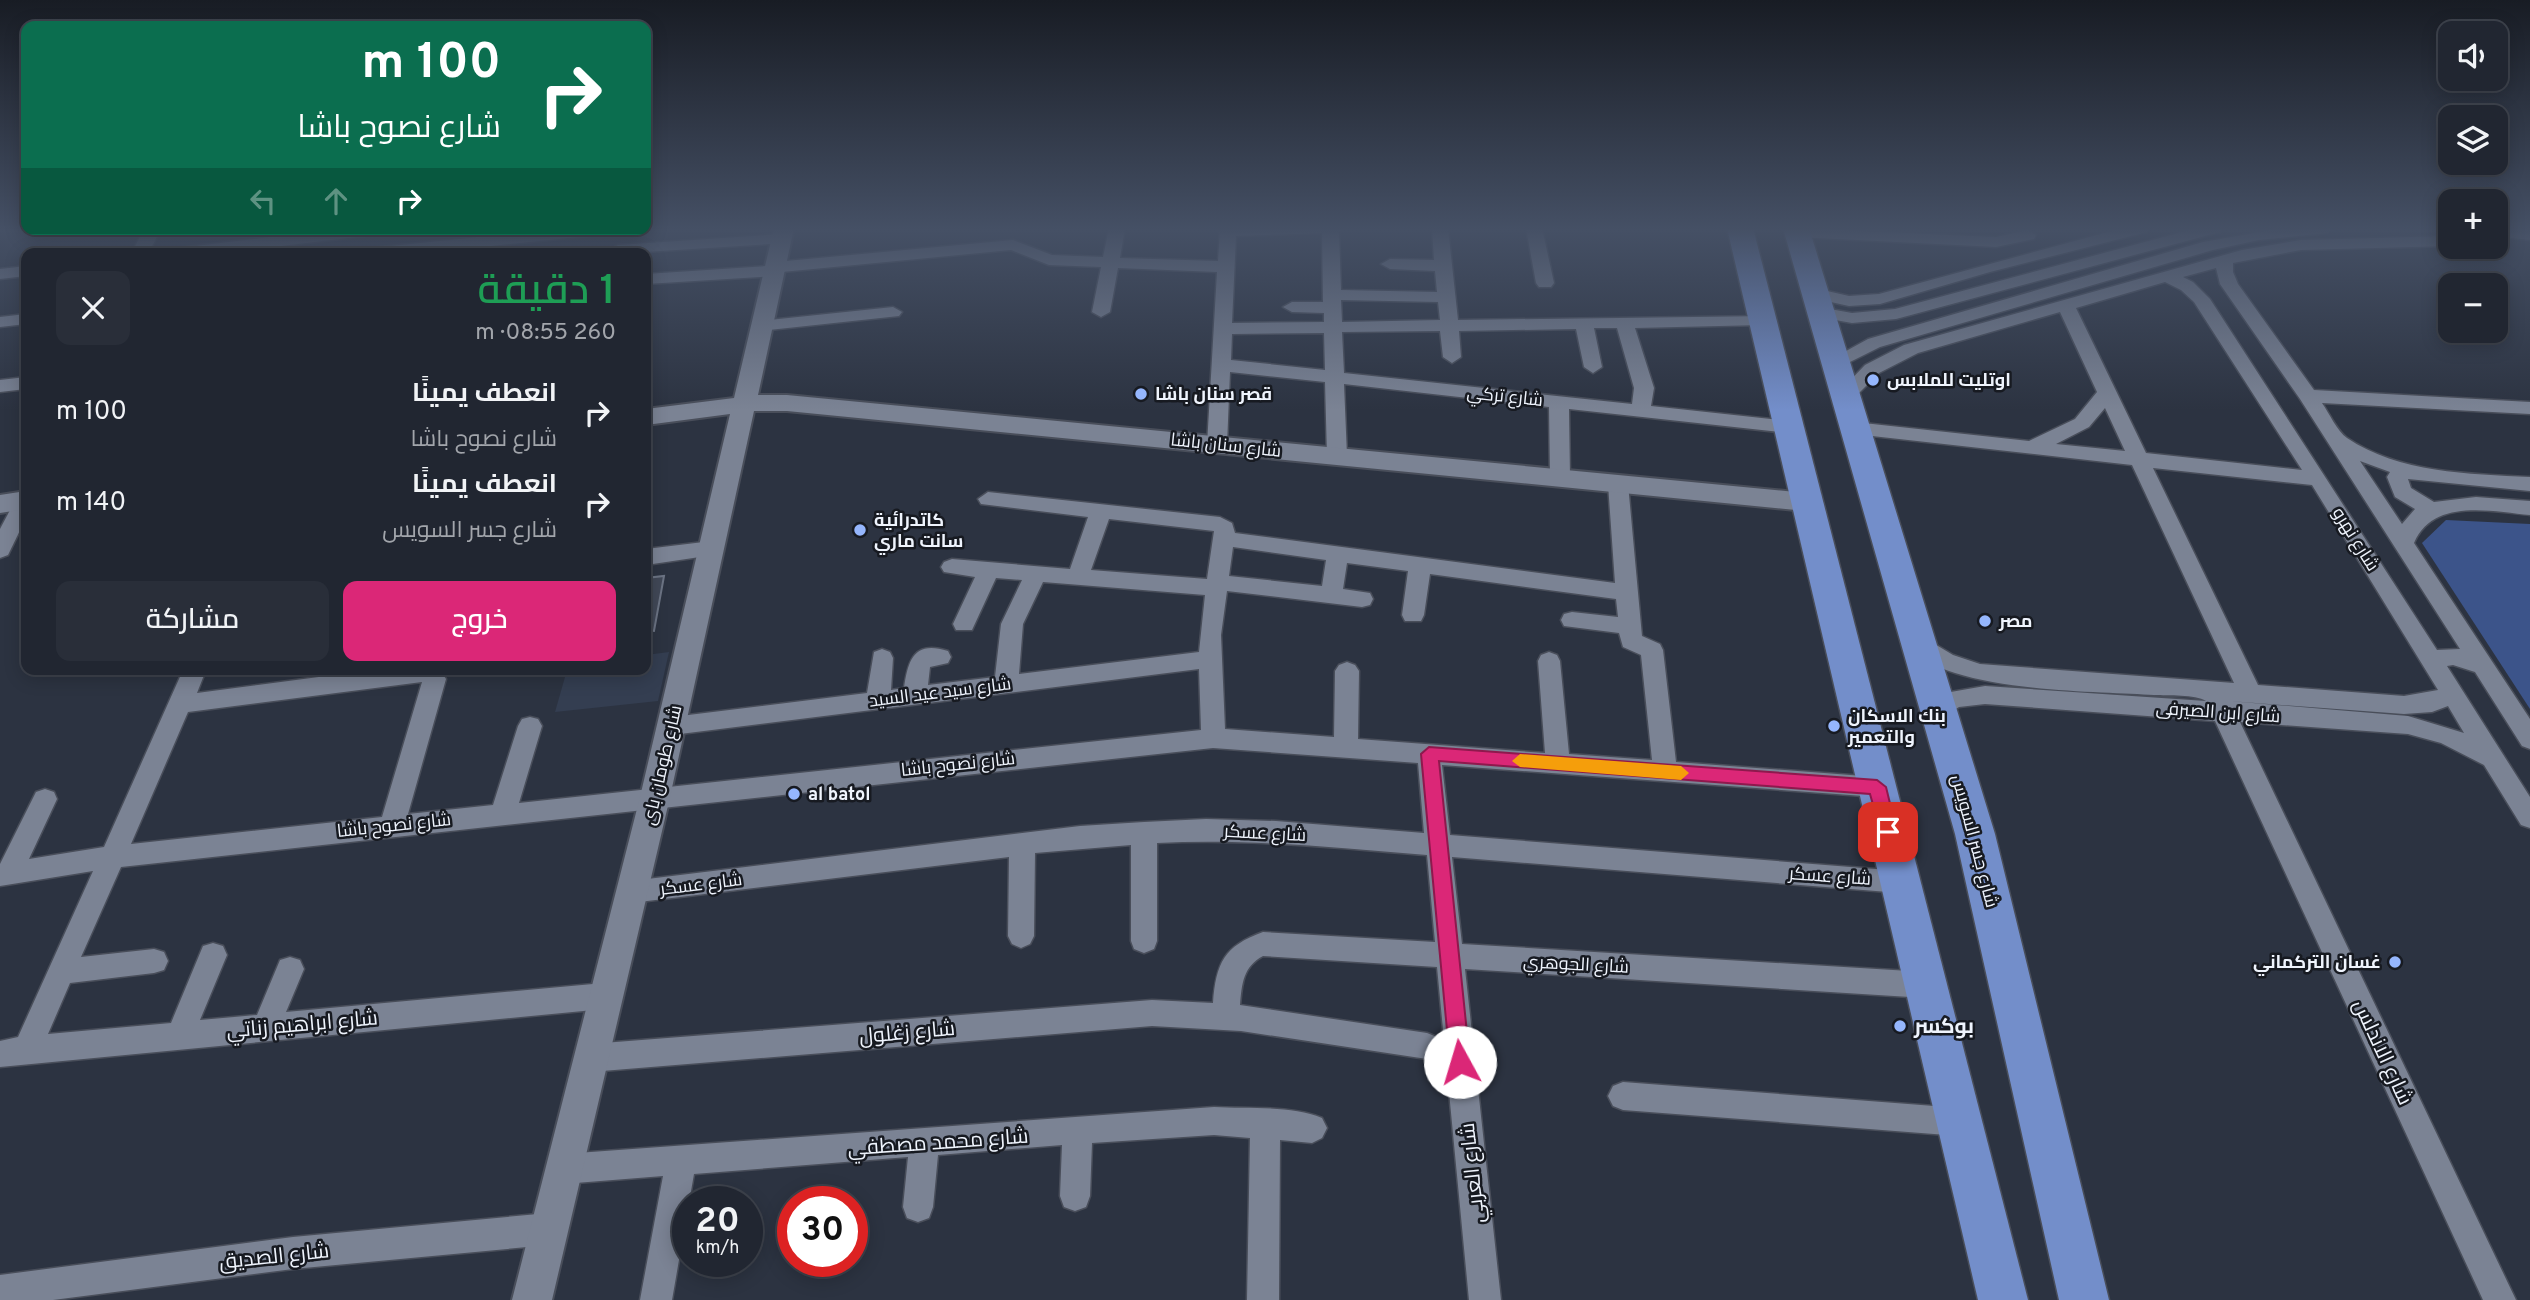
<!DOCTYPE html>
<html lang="ar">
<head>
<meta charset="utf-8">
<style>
	:root { --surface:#212631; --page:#292e39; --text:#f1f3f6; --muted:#a2a5ab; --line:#3e434d; --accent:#db2777 }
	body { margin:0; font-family:Overpass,Cairo,sans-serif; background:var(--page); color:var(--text); direction:rtl; height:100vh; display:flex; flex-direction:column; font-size:26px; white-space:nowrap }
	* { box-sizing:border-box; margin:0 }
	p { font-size:23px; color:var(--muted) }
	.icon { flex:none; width:38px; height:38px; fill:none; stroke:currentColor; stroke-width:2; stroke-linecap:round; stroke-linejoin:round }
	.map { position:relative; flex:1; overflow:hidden; direction:ltr }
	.side { position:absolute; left:21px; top:248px; width:630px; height:427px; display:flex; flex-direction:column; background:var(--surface); border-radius:14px; box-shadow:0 4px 18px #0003,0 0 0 2px var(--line); direction:rtl }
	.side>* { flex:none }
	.top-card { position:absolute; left:21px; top:21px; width:630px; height:214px; border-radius:14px; box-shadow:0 4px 18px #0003,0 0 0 2px var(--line); direction:rtl; background:#0b6e4f; color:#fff; overflow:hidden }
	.buttons { position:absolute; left:2438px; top:21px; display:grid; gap:14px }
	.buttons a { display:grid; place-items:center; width:70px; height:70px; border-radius:14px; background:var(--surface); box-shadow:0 4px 18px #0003,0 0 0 2px var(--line); font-size:35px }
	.speed { position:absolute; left:672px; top:1186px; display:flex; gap:14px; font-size:35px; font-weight:700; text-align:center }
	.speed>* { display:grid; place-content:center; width:91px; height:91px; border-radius:50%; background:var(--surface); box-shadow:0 4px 18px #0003,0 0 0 2px var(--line); line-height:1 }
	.speed small { font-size:18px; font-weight:400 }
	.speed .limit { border:10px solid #d22; background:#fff; color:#111 }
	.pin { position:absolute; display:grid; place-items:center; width:60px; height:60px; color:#fff; margin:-30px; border-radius:14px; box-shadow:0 4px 10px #0006 }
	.me { position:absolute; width:77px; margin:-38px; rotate:354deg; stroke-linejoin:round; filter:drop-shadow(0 0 5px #0008) }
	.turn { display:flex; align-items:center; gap:24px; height:147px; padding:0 35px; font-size:32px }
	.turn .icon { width:91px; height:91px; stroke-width:2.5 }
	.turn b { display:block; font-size:49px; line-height:60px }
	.lanes { display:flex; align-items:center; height:66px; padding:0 35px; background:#0003; justify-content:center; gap:35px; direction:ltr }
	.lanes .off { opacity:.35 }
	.round { display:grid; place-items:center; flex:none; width:74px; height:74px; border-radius:14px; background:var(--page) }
	.headline { display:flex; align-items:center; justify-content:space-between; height:119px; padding:0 35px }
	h1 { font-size:42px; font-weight:600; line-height:52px; color:#1e9e55 }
	.action { display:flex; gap:14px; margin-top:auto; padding:14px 35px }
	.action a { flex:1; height:80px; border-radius:14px; background:var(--accent); color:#fff; font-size:28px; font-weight:600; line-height:80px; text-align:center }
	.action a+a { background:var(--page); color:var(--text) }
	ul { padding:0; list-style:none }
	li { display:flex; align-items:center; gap:21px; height:91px; padding:0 35px }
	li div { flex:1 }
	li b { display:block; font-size:26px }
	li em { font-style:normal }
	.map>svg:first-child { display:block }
</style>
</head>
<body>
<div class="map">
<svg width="2530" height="1300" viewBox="0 0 2530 1300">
	<rect width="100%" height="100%" fill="#2c3341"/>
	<polygon fill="#343e51" points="669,652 658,701 555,712 567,670 646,670 646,655"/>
	<polygon fill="#3c548a" points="2446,520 2530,524 2530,709 2422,543"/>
	<polygon fill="#414857" stroke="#6c7484" stroke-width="2" points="664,576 654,631 646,630 646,578"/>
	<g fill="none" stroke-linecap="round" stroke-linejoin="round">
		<defs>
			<g id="minor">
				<path d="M1109 228H1125L1120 258 1218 261 1220 228H1341L1339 232 1341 290 1437 292 1435 271 1390 269 1381 264 1390 259 1434 260 1432 228H1448L1458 320 1768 316 1771 320 1762 325 1635 328 1654 388 1651 406 1788 421 1798 427 1788 433 1569 409 1570 478 1560 485 1550 478 1549 407 1344 384 1347 456 1337 463 1327 456 1325 382 1230 372 1227 445 1217 452 1207 445 1217 272 1118 268 1110 312 1101 317 1092 312 1101 267 1049 265 1011 250 782 272 774 276 646 284V274L767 266 775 262 1013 240 1052 255 1103 257ZM1322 233 1323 302H1292L1283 307 1292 312 1324 313V322L1232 323 1236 236ZM1341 300 1438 302 1440 320 1342 322ZM1594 328H1617L1634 388 1632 404 1344 373 1342 332 1440 331 1443 357 1452 363 1461 357 1459 331 1576 329 1584 367 1593 373 1602 367ZM1324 333 1325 370 1231 360 1232 334Z"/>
				<polygon points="1526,228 1542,228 1554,283 1551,287 1539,287 1536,283"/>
				<polygon points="1791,228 1996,237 2028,230 2036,235 2034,239 1996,247 1797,237 1789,232"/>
				<polygon points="2123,228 2149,228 2147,232 1990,272 1880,304 1849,306 1808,297 1805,293 1814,288 1849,296 1879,294"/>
				<polygon points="2197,228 2222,228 2220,232 1896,319 1852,323 1813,316 1810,312 1819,307 1852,313 1895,309"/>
				<polygon points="2283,228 2335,228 2327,233 2259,240 2213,250 1880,347 1842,366 1828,366 1826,362 1868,339 2203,242"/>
				<polygon points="2496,228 2530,230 2530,240 2496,236"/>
				<polygon points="144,229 161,229 148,254 131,254"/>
				<polygon points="337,229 373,231 365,236 215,254 162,254 170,249"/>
				<polygon points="555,229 615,229 607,234 415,254 354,254 362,249"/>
				<polygon points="781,234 787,235 789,239 787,243 613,254 609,250 618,245"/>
				<path d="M2450 236V246L2301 250 2233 263V272L2238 284 2314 390 2530 402V414L2322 403C2329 413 2337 431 2347 438 2399 473 2469 474 2530 477V491L2408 479 2411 488 2434 502 2476 497 2530 501V515C2490 511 2433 498 2414 543L2530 719V749L2522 746 2475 672 2453 665 2447 666 2530 797V828L2521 825 2484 765 2441 743 2408 734 2240 722 2516 1300H2483L2215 721 1985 704 1959 707 1938 720 1930 718 1926 711 1945 693 1985 686 2206 701C2195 694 2168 696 2154 695 2099 691 1935 693 1907 642L1910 636 1918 634 1953 655 1980 664 2234 683 2132 465 1854 434 1844 428 1854 422 2029 441 2075 419 2097 392 2060 312 1918 353 1879 373 1852 400 1845 402 1835 396 1865 365 1904 345 2242 250 2301 240ZM2216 268 2220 284 2300 399 2460 649 2437 650 2210 299 2193 282 2183 277ZM2165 282 2181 290 2194 302 2302 470 2146 453 2076 308ZM2105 408 2125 451 2056 444 2089 427ZM2360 461 2390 472 2387 477 2395 497 2415 509 2402 524ZM2153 468 2312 485 2438 690 2404 696 2258 685ZM2229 701 2404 714 2432 712 2448 706 2464 733 2408 716Z"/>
				<polygon points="26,266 26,276 0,279 0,269"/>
				<polygon points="893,307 902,312 899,316 760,331 751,326 760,321"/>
				<polygon points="26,314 26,324 0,327 0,317"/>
				<polygon points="26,377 26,389 0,392 0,380"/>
				<path d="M1618 477 1628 484 1642 636 1660 644 1663 650 1676 762 1877 777 1886 780 1889 787 1886 794 1877 797 1442 765 1450 835 1901 871 1910 874 1914 882 1910 890 1901 893 1452 857 1462 944 1926 972 1936 976 1940 985 1936 994 1926 998 1465 969 1501 1300H1469L1437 967 1263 956C1243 967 1242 983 1240 1005L1427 1033 1437 1037 1441 1046 1437 1055 1427 1059 1241 1031 1152 1026 590 1072 580 1068 576 1058 580 1048 590 1044 1152 1000 1213 1003C1216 963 1224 946 1263 932L1435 942 1427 855C1336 848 1247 838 1157 843V941L1154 949 1144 953 1134 949 1131 941V845L1035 853 1034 936 1030 944 1021 948 1012 944 1008 936 1009 857 631 903 622 900 618 892 622 884 631 881 1080 826 1144 822 1206 819 1276 821 1424 833 1418 763 1213 748 121 867 81 957 154 949 164 952 168 961 164 970 154 973 70 983 48 1034 171 1023 203 946 213 943 223 946 227 955 200 1020 257 1015 280 960 290 957 300 960 304 969 286 1012 604 983 614 987 618 996 614 1005 604 1009 0 1067V1041L18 1037 93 871 0 886V864L36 792 45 789 54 792 57 799 29 859 104 847 183 670H206L197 693 372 670H440L446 679 408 814 493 805 518 726 522 719 530 717 538 719 542 726 519 803 1201 730 1199 669 672 735 664 733 660 726 664 719 672 717 867 693 874 652 882 649 890 652 893 658 891 690 904 688C908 660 914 640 948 651L951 657 948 663 930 667 928 685 995 677 1001 624 1022 580 996 578 972 630H956L953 624 975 577 944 572 941 567 944 562 952 559 1070 569 1088 517 981 504 978 499 988 492 1220 517 1232 523 1235 533 1615 583 1608 484ZM1109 519 1214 531 1207 579 1091 570ZM1233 547 1326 560 1322 586 1229 576ZM1347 563 1408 571 1402 615 1405 621H1421L1424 615 1430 574 1616 599 1618 617 1572 612 1564 614 1561 620 1564 626 1619 633 1623 647 1641 655 1652 760 1569 754 1560 661 1557 655 1549 652 1541 655 1538 661 1545 753 1358 739 1359 671 1355 665 1347 662 1339 665 1335 671 1334 737 1225 729 1221 635 1227 591 1362 607 1370 605 1373 599 1370 593 1343 589ZM1043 582 1205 595 1199 652 1019 674 1023 624ZM422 682 382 817 131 844 188 712Z"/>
				<polygon points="25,493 26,518 8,555 0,558 0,529 18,495"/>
				<polygon points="712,541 720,544 723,549 720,554 646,565 646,549"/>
				<polygon points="1623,1082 1960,1108 1970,1112 1975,1122 1970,1132 1960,1136 1623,1110 1613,1106 1608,1096 1613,1086"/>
				<path d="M1214 1107C1247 1109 1292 1105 1322 1118L1327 1128 1322 1138 1312 1143 1280 1140 1279 1300H1247L1250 1138 1214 1135 1092 1143 1090 1196 1086 1207 1075 1211 1064 1207 1060 1196 1062 1145 938 1155 933 1207 929 1218 918 1222 907 1218 903 1207 908 1157 694 1174 672 1300H640L663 1176 563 1184 552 1180 548 1169 552 1158 563 1154Z"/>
				<polygon points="549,1213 560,1218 565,1229 560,1240 549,1245 293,1269 53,1300 0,1300 0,1275 293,1237"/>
			</g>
			<g id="tertiary">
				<polygon points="774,228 794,228 758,395 787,395 1806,493 1815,496 1819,502 1815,508 1806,511 787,411 754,411 670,797 552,1300 512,1300 640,797 730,414 646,425 646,409 734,398"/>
				<polygon points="26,491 26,509 0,513 0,495"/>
			</g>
			<g id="primary">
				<polygon points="1727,228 1753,228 2028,1300 1978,1300"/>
				<polygon points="1783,228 1809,228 1995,834 2109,1300 2059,1300 1955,834"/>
			</g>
		</defs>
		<use href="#minor" stroke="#494e5a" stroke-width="3"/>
		<use href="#tertiary" stroke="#494e5a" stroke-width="4"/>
		<use href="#primary" stroke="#494e5a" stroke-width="3"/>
		<use href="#minor" fill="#7b8394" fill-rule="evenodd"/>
		<use href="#tertiary" fill="#7b8394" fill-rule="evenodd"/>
		<use href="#primary" fill="#738eca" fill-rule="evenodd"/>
	</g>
	<linearGradient id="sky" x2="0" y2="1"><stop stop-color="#181c24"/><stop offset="0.56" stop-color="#455065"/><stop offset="1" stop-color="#455065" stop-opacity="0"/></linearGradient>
	<rect width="2530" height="410" fill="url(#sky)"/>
	<polygon fill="#db2777" stroke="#8e194d" stroke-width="2" points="1429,747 1877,780 1886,787 1897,832 1895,837 1882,837 1870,794 1439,761 1470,1062 1467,1069 1460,1072 1453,1069 1450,1062 1421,754"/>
	<polygon fill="#f59e0b" points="1520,754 1681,766 1689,773 1681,780 1520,767 1512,761"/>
	<g fill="#95b6fd" stroke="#171a21" stroke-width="2.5">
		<circle cx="1873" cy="380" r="7"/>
		<circle cx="1141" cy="394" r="7"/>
		<circle cx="860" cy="530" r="7"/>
		<circle cx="1985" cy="621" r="7"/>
		<circle cx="1834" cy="726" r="7"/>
		<circle cx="794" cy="794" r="7"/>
		<circle cx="2395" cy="962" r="7"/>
		<circle cx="1900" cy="1026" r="7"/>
	</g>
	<g text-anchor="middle" stroke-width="5" stroke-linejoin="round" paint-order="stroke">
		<g font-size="18" font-weight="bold" fill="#eff4fd" stroke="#171a21" text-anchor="start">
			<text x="1887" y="386">اوتليت للملابس</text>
			<text x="1155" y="400">قصر سنان باشا</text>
			<text x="874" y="526">كاتدرائية<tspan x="874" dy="21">سانت ماري</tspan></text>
			<text x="1999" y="627">مصر</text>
			<text x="1848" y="722">بنك الاسكان<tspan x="1848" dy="21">والتعمير</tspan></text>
			<text x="808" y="800">al batol</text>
			<text x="2381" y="968" text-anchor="end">غسان التركماني</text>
		</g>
		<g font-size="18" fill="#eff4fd" stroke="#171a21">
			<text transform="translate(1505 396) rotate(6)" y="6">شارع تركي</text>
			<text transform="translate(1226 445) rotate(6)" y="6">شارع سنان باشا</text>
			<text transform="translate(2356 539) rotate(58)" y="6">شارع نهرو</text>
			<text transform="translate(940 692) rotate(-7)" y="6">شارع سيد عيد السيد</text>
			<text transform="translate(2218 712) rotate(4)" y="6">شارع ابن الصيرفى</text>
			<text transform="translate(958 764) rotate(-6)" y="6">شارع نصوح باشا</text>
			<text transform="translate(662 765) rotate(-77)" y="6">شارع طومان باى</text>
			<text transform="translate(394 825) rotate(-6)" y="6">شارع نصوح باشا</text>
			<text transform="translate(1265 833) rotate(3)" y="6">شارع عسكر</text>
			<text transform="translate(1975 841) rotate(75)" y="6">شارع جسر السويس</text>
			<text transform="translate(1830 876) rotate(4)" y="6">شارع عسكر</text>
			<text transform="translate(701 884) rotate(-7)" y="6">شارع عسكر</text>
			<text transform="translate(1576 964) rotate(3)" y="6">شارع الجوهري</text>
		</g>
		<g font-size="21" fill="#eff4fd" stroke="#171a21">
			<text transform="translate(302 1024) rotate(-5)" y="7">شارع ابراهيم زناتي</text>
			<text transform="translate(907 1032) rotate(-5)" y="7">شارع زغلول</text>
			<text transform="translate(2383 1052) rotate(65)" y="7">شارع الاندلس</text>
			<text transform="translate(938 1142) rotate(-4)" y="7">شارع محمد مصطفي</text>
			<text transform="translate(1472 1173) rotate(-96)" y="7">شارع العربي</text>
			<text transform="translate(274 1256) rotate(-6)" y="7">شارع الصديق</text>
		</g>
		<g font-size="21" font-weight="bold" fill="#eff4fd" stroke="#171a21" text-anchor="start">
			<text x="1914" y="1033">بوكسر</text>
		</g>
	</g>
</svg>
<div class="buttons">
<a><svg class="icon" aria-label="sound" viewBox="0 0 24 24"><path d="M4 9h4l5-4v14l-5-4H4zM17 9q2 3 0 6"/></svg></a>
<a><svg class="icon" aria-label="layers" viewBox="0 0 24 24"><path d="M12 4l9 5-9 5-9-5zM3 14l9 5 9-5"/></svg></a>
<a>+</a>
<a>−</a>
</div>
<div class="speed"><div>20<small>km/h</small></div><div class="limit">30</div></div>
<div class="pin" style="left:1888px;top:832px;background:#d93025"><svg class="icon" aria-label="arrive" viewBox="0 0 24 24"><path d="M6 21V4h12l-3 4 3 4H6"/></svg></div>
<svg class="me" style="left:1460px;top:1062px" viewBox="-20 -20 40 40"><circle r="19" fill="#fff"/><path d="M0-13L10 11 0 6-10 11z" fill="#db2777"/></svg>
<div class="top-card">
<div class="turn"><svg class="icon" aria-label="right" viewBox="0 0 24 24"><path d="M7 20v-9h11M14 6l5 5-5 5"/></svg><div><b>100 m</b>شارع نصوح باشا</div></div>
<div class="lanes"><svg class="icon off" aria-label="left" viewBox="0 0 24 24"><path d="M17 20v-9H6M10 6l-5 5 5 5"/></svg><svg class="icon off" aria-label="ahead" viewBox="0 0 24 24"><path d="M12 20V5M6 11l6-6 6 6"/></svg><svg class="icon" aria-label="right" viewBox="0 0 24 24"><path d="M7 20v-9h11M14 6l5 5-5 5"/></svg></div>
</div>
<section class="side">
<div class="headline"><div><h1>1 دقيقة</h1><p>260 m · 08:55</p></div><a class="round"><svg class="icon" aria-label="close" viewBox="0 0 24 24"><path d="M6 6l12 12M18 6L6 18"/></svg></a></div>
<ul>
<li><svg class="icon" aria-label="right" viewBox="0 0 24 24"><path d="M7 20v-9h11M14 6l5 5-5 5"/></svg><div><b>انعطف يمينًا</b><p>شارع نصوح باشا</p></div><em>100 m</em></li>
<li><svg class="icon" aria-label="right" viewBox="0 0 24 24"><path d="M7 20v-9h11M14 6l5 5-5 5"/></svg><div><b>انعطف يمينًا</b><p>شارع جسر السويس</p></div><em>140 m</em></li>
</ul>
<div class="action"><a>خروج</a><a>مشاركة</a></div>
</section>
</div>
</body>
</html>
